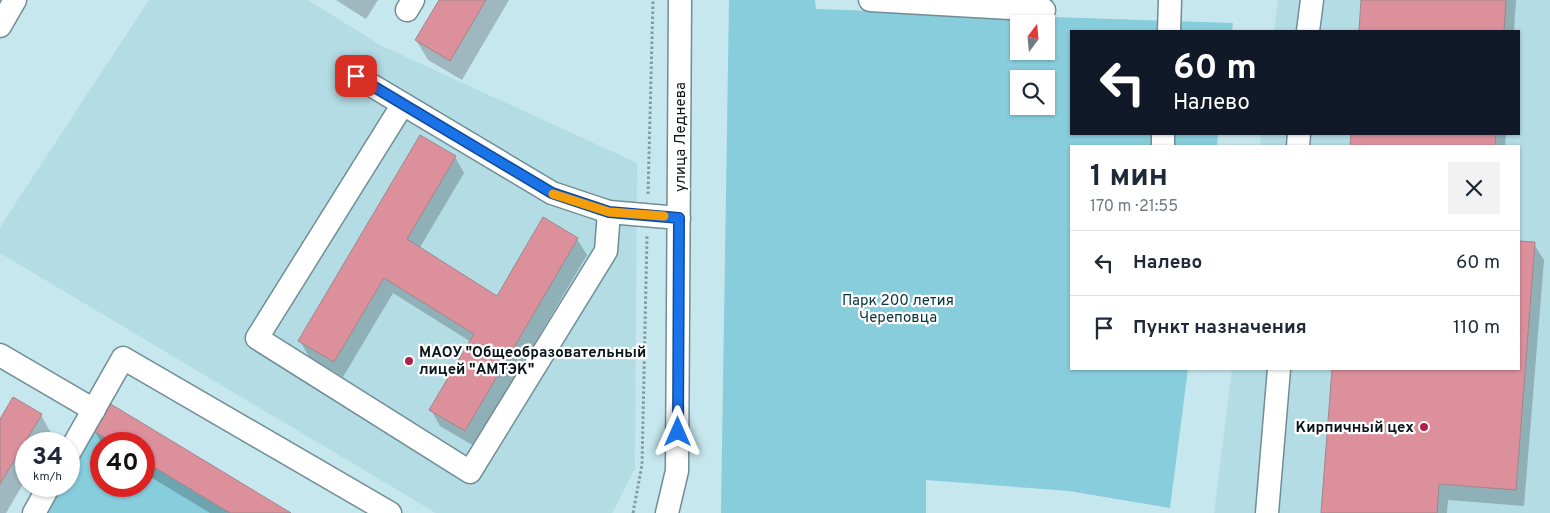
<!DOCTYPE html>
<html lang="ru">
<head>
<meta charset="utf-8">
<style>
	:root { --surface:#fff; --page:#f2f2f3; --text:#1f2937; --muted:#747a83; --line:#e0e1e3 }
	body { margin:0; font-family:Overpass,sans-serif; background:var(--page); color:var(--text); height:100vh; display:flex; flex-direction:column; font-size:19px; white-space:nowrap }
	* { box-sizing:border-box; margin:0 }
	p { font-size:16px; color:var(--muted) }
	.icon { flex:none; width:28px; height:28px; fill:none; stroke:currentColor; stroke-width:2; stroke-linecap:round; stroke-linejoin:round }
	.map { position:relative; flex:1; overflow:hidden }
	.details { position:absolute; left:1070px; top:145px; width:450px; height:225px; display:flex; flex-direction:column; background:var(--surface); border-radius:0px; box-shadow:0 1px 4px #0004 }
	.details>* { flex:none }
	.hud { position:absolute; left:1070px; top:30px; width:450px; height:105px; border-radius:0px; box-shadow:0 1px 4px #0004; background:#111827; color:#fff; overflow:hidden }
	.needle { width:32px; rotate:16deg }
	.fabs { position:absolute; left:1010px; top:15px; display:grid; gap:10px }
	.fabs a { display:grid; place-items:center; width:45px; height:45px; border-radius:0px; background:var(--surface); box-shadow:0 1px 4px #0004; font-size:25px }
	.speed { position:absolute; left:15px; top:432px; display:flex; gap:10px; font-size:25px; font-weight:700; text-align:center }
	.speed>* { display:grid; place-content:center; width:65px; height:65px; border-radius:50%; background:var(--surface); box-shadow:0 1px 4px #0004; line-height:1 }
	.speed small { font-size:12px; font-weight:400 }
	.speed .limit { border:8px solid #d22; background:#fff; color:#111 }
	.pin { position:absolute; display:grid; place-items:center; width:42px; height:42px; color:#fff; margin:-21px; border-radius:10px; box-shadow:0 2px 8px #0006 }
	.me { position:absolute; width:55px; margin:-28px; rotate:0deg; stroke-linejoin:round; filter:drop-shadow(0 0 4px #0008) }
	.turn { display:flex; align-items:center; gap:18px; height:105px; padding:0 20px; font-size:22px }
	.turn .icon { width:65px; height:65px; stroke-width:2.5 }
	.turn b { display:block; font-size:35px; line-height:42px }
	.round { display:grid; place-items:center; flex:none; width:52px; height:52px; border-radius:0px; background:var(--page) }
	.overview { display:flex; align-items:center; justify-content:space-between; height:85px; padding:0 20px }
	h1 { font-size:30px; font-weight:700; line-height:38px }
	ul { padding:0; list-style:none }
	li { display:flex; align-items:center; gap:15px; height:65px; padding:0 20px; border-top:1px solid var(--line) }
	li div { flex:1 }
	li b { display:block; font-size:19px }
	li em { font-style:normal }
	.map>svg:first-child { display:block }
</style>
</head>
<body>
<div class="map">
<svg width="1550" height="513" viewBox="0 0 1550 513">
	<rect width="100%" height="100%" fill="#c7e7ef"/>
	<g fill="#b3dce5">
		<polygon points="149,0 308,0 382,46 637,163 635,469 612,513 436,513 0,253 0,227"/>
		<polygon points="1278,0 1550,0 1550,513 1214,513 1232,369 1519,369 1519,146 1260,146 1261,134 1519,134 1519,31 1274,31"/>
	</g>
	<g fill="#88cddc" fill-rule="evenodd">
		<path d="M729 0H815L816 9 1233 23 1232 31H1071V134H1218L1217 146H1071V369H1188L1170 508 1069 491 926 480V513H721ZM1019 24H1046V51H1019ZM1019 79H1046V106H1019Z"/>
		<polygon points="92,430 115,444 101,444 101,486 144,486 144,461 230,513 44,513 59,486 69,486 69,470"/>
	</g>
	<g fill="#0003">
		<polygon points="336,0 378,0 366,19"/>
		<polygon points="440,0 509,0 462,80 428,60 416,40"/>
		<polygon points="1362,0 1516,0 1514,31 1360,31"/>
		<polygon points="1352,134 1506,134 1505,146 1351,146"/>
		<polygon points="455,157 464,173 419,249 497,297 577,239 587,255 474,446 440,426 431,410 471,342 393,293 343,377 309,357 300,341"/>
		<polygon points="1519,242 1534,244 1544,260 1524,506 1448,500 1447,513 1322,513 1334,369 1519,369"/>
		<polygon points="109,405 288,513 210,513 144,473 144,444 102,444 94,430"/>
		<polygon points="41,415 52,435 47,444 26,444 26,479 6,513 0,513 0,422"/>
	</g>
	<g fill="#dc909c" stroke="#a28589">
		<polygon points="439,0 486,0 450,61 415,40"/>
		<polygon points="1361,0 1506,0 1504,31 1359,31"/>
		<polygon points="1351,134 1496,134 1495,146 1350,146"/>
		<polygon points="420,135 456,156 407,239 497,296 543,217 578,238 465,431 429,410 474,334 384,278 334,362 298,341"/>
		<polygon points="1519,241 1535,242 1516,490 1439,484 1437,513 1321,513 1332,369 1519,369"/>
		<polygon points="13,397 42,414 0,484 0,419"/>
		<polygon points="109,403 291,513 230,513 144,461 144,444 115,444 92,430"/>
	</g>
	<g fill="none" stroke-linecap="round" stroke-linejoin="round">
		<defs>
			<g id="minor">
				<polyline points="870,0 1044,10"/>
				<polyline points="407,10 413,0"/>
				<polyline points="0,26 15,0"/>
				<polyline points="1169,31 1170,0"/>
				<polyline points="1308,31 1312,0"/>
				<polyline points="356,76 552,193 609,212 679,218"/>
				<polyline points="403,104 257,338 470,472 606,251 609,212"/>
				<polyline points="1163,146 1163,134"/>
				<polyline points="1298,146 1299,134"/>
				<polyline points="0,355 94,410"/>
				<polyline points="69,453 123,358 390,513"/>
				<polyline points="34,513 49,486"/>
				<polyline points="667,513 677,471 680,0"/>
				<polyline points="1267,513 1279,369"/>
			</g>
		</defs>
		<use href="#minor" stroke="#708d94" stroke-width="25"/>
		<g stroke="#81999f" stroke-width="3" stroke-dasharray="2.5 2.5" stroke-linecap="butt">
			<polyline points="648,194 653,0"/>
			<polyline points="633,513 642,465 647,236"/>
		</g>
		<use href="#minor" stroke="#fff" stroke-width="22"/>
	</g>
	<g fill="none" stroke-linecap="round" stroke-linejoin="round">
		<defs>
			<polyline id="route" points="356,76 552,193 609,212 679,218 678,432"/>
		</defs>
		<use href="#route" stroke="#114b97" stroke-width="12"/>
		<use href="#route" stroke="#1a73e8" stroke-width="9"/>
		<polyline stroke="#f59e0b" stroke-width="9" points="553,194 609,212 664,216"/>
	</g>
	<g fill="#b1204d" stroke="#fff" stroke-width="2">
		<circle cx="409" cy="361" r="5"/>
		<circle cx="1424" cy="427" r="5"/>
	</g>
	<g text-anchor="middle" stroke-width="4.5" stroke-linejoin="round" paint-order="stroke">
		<g font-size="15" fill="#0b1619" stroke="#fff">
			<text transform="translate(680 137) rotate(-90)" y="5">улица Леднева</text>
		</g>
		<g font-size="15" fill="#06353e" stroke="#fff">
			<text x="898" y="305">Парк 200 летия<tspan x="898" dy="17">Череповца</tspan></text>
		</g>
		<g font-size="15" font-weight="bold" fill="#0b1619" stroke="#fff" text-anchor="start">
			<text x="419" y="357">МАОУ "Общеобразовательный<tspan x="419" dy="17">лицей "АМТЭК"</tspan></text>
			<text x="1414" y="432" text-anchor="end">Кирпичный цех</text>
		</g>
	</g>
</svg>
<div class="fabs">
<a><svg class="needle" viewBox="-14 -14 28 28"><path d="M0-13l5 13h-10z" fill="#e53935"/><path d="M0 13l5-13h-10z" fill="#747a83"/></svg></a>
<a><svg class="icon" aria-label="search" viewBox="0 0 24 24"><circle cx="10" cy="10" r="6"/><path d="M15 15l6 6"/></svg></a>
</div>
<div class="speed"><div>34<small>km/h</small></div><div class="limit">40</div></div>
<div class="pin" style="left:356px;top:76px;background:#d93025"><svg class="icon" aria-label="arrive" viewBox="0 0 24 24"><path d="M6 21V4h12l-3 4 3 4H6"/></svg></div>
<svg class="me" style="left:678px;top:432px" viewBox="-20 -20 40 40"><path d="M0-17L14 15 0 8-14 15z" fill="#1a73e8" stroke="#fff" stroke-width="4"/></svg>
<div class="hud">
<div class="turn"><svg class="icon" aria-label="left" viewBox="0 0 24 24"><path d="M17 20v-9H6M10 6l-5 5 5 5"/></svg><div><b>60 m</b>Налево</div></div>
</div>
<section class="details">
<div class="overview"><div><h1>1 мин</h1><p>170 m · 21:55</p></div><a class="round"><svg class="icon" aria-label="close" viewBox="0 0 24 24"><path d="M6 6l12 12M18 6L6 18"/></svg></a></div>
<ul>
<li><svg class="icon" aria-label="left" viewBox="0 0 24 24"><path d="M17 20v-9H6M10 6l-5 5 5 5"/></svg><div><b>Налево</b></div><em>60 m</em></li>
<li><svg class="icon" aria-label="arrive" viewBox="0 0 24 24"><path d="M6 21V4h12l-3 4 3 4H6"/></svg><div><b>Пункт назначения</b></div><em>110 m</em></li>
</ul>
</section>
</div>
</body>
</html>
